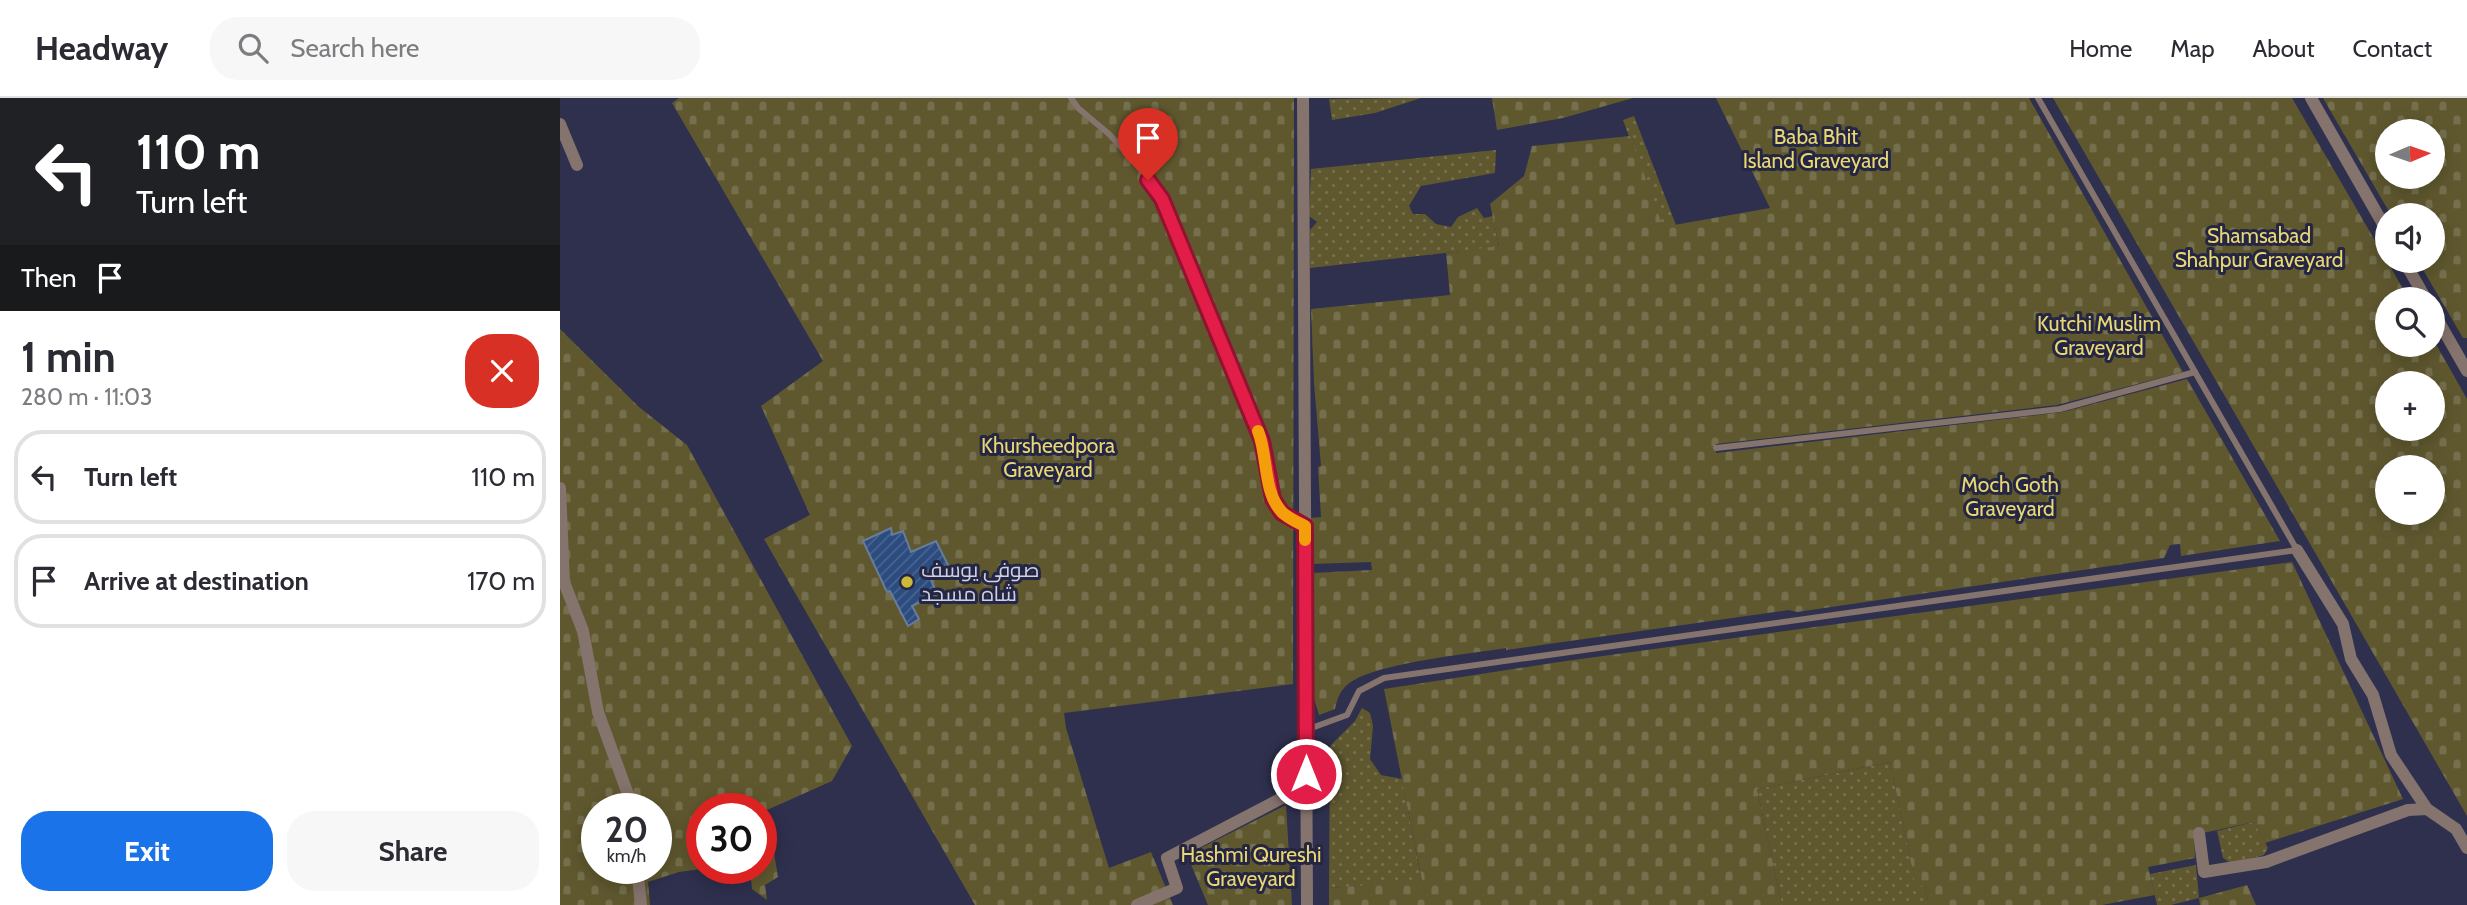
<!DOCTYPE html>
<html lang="en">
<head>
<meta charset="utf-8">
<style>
	:root { --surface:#fff; --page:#f7f7f7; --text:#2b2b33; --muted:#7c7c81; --line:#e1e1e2; --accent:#1a73e8 }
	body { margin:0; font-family:Cabin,Cairo,sans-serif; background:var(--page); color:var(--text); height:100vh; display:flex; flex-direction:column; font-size:26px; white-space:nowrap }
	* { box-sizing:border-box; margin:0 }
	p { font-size:23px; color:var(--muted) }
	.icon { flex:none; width:38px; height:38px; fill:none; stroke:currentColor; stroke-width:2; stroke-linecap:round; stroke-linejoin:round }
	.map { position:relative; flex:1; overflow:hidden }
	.details { display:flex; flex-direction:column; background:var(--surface); width:560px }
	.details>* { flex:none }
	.guide { background:#202124; color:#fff; overflow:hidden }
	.needle { width:46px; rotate:88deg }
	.fabs { position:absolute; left:1815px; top:21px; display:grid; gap:14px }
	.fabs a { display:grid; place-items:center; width:70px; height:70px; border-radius:50%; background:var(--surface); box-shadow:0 4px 18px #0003; font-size:35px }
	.speed { position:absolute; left:21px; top:695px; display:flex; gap:14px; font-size:35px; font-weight:700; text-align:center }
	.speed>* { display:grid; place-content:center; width:91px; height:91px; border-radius:50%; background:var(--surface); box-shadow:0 4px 18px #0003; line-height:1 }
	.speed small { font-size:18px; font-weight:400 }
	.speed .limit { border:10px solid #d22; background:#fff; color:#111 }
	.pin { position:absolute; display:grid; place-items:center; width:60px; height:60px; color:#fff; margin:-72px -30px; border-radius:50% 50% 50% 0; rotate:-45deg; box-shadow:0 0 7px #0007 }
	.pin .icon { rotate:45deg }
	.me { position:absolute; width:77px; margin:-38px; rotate:0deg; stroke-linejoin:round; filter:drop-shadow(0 0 5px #0008) }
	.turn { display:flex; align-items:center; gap:24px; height:147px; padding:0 21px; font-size:32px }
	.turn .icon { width:91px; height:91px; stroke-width:2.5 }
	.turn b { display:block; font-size:49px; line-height:60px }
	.then { display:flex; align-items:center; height:66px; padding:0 21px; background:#0003; gap:14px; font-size:26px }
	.round { display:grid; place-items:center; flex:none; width:74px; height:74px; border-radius:28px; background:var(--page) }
	.overview { display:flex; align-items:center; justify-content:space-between; height:119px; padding:0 21px }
	h1 { font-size:42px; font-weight:700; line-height:52px }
	.primary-button { display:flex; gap:14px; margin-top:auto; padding:14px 21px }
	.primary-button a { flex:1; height:80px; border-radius:28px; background:var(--accent); color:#fff; font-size:28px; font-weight:700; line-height:80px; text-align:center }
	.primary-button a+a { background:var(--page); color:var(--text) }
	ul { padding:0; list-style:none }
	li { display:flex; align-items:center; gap:21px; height:94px; margin:0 14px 10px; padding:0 7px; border:4px solid var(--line); border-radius:28px }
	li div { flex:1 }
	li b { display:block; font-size:26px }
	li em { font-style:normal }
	header { display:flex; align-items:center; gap:42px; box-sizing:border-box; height:98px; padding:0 35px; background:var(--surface); border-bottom:2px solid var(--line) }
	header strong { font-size:33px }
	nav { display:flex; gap:38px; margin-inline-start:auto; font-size:24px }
	.search { width:490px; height:63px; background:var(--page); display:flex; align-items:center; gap:18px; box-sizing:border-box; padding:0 24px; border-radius:28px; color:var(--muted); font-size:26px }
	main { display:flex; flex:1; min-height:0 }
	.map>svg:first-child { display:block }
</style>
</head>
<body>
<header>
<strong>Headway</strong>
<div class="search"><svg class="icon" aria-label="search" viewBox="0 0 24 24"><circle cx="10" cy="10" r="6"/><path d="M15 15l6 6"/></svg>Search here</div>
<nav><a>Home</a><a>Map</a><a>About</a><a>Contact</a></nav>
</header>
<main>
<section class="details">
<div class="guide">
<div class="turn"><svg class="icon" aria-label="left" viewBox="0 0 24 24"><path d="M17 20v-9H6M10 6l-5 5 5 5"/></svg><div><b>110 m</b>Turn left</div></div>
<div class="then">Then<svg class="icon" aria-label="arrive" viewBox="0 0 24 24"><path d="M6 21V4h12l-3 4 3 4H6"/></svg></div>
</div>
<div class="overview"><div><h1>1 min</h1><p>280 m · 11:03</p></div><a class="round" style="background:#d93025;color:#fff"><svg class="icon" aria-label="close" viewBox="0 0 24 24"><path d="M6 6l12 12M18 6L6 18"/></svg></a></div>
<ul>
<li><svg class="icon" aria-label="left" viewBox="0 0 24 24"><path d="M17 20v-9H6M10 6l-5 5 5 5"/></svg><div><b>Turn left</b></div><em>110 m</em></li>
<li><svg class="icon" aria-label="arrive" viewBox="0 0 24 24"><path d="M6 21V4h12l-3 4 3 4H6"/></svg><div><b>Arrive at destination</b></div><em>170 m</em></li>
</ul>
<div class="primary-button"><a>Exit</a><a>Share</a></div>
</section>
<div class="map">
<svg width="1907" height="807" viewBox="0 0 1907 807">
	<defs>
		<pattern id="grass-dots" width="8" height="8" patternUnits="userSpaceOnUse" patternTransform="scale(1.75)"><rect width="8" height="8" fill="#5f582f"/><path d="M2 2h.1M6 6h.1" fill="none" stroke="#756f4d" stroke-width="1.8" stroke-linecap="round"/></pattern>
		<pattern id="cemetery-stones" width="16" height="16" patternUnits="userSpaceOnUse" patternTransform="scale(1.75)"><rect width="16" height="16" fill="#5f582f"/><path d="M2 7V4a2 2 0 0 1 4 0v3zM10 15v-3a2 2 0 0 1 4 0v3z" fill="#756f4d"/></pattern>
		<pattern id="building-hatch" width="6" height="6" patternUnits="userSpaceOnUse" patternTransform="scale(1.75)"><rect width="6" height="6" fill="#2c4b7e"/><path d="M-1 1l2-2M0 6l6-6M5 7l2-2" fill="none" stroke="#496490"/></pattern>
	</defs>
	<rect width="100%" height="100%" fill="#2e304e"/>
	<g fill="url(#grass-dots)">
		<polygon points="861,0 815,15 772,22 769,1"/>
		<polygon points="1074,18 1116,127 1103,130 1063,22"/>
		<polygon points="936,52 935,75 861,88 849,108 853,116 865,116 876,126 891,129 898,119 917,110 924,120 933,118 939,149 750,170 750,132 757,124 749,118 751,71"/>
		<polygon points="802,610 810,615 813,628 810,661 821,677 842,681 862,784 769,790 770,648 795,623"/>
		<polygon points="1330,664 1356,788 1365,788 1369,807 1222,807 1197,691"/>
		<polygon points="1694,724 1708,750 1704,757 1672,766 1663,760 1657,733"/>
		<polygon points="1636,767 1639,800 1611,807 1597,807 1590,776"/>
	</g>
	<g fill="url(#cemetery-stones)" fill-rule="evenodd">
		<polygon points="119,0 734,0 733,586 504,615 506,630 549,770 591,754 613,807 415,807 204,441 250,417 201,308 263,263 112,5"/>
		<polygon points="932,0 1073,0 1003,20 937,32"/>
		<path d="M1156 0H1469L1623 274 1497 307 1156 346V355L1503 314 1627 281 1720 443 1621 458 1620 446 1610 447 1604 460 1237 514 1229 512 946 552V550C910 556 812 565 787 587 780 593 777 601 775 611L759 617 753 597 752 475 812 472 811 464 752 466 750 420 761 419 758 369 761 368 754 285 751 211 890 197 886 155 939 148 930 106 964 78 972 48 1070 38 1103 129 1210 110Z"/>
		<path d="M1493 0H1732L1849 201H1827V247H1872L1873 241 1907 301V718ZM1827 285H1872V331H1827ZM1827 369H1872V415H1827Z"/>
		<path d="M1763 0H1907V240H1903L1858 163H1872V117H1831ZM1827 33H1872V79H1827Z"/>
		<path d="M0 231 79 309 127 347 292 648 272 683 207 712 218 779 205 787 207 802 192 791 190 770H201V710H142V770H149L119 774 88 784 90 807H0ZM37 710H96V770H37Z"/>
		<polygon points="1732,464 1843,701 1705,745 1694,724 1634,737 1635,760 1588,769 1595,797 1542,807 1369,807 1365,788 1356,789 1330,664 1197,691 1222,807 769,807 769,790 862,783 824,591 999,564"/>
		<polygon points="726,707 732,807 648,807 627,757"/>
		<polygon points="1687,787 1696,807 1640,807 1639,800"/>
	</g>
	<polygon fill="url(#building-hatch)" stroke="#687c9b" stroke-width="2" points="331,430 332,437 343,433 351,454 376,443 388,467 368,475 377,496 352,508 359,521 348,528 330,493 327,494 303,443"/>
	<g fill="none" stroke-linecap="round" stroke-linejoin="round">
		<g stroke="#85736d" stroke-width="6">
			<polyline points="511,0 518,10 549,36 574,63 602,101 702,343 713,401 722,415 745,428"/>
			<polyline points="1156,350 1500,311 1635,274"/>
			<polyline points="746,632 787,617 799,593 824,580 1737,452 1478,0"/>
		</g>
		<g stroke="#85736d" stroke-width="12">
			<polyline points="743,0 747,807"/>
			<polyline points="1751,0 1827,133"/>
			<polyline points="0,26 17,67"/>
			<polyline points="1844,163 1866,201"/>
			<polyline points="1872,212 1907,273"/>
			<polyline points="0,390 4,484 23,533 38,614 70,702 71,710"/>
			<polyline points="1737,452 1783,526 1791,561 1813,597 1831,657 1867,711 1896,731 1907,750"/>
			<polyline points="1639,735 1644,774 1706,764 1848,712 1867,711"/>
			<polyline points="77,770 81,807"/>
			<polyline points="577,807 617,790 607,760 722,700 746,698"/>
		</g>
	</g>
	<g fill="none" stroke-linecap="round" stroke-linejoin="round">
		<defs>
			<polyline id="route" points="588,82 602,101 702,343 713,401 722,415 745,428 746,676"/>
		</defs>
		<use href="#route" stroke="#92132f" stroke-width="18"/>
		<use href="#route" stroke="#e11d48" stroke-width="12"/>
		<path stroke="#f59e0b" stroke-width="12" d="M698 333C708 358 703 393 721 413 727 420 737 424 745 428V442"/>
	</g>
	<circle fill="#ceb837" stroke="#242643" stroke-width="2.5" cx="347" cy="484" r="7"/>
	<g text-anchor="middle" stroke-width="6" stroke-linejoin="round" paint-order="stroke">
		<g font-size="21" fill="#e9d773" stroke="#242643">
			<text x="1256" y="46">Baba Bhit<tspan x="1256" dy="24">Island Graveyard</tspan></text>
			<text x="1699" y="145">Shamsabad<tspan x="1699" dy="24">Shahpur Graveyard</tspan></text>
			<text x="1539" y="233">Kutchi Muslim<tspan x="1539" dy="24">Graveyard</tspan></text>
			<text x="488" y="355">Khursheedpora<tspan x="488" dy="24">Graveyard</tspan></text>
			<text x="1450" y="394">Moch Goth<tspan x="1450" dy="24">Graveyard</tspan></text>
			<text x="691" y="764">Hashmi Qureshi<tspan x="691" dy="24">Graveyard</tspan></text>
		</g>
		<g font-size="21" fill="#ced0e4" stroke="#242643" text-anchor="start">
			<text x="361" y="479">صوفی یوسف<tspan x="361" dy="24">شاہ مسجد</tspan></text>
		</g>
	</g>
</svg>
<div class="fabs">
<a><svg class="needle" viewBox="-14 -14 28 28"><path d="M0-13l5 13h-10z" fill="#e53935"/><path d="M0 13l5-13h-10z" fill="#7c7c81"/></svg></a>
<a><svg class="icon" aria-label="sound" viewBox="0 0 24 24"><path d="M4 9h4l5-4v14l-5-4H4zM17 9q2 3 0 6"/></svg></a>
<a><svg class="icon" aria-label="search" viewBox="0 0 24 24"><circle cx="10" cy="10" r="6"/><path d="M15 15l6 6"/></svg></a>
<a>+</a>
<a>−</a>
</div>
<div class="speed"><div>20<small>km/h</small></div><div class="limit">30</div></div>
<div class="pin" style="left:588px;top:82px;background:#d93025"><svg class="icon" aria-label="arrive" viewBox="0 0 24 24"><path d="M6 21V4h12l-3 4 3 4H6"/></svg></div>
<svg class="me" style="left:746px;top:676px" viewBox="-20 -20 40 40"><circle r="17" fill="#e11d48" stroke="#fff" stroke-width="3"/><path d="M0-11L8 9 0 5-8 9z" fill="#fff"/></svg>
</div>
</main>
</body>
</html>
